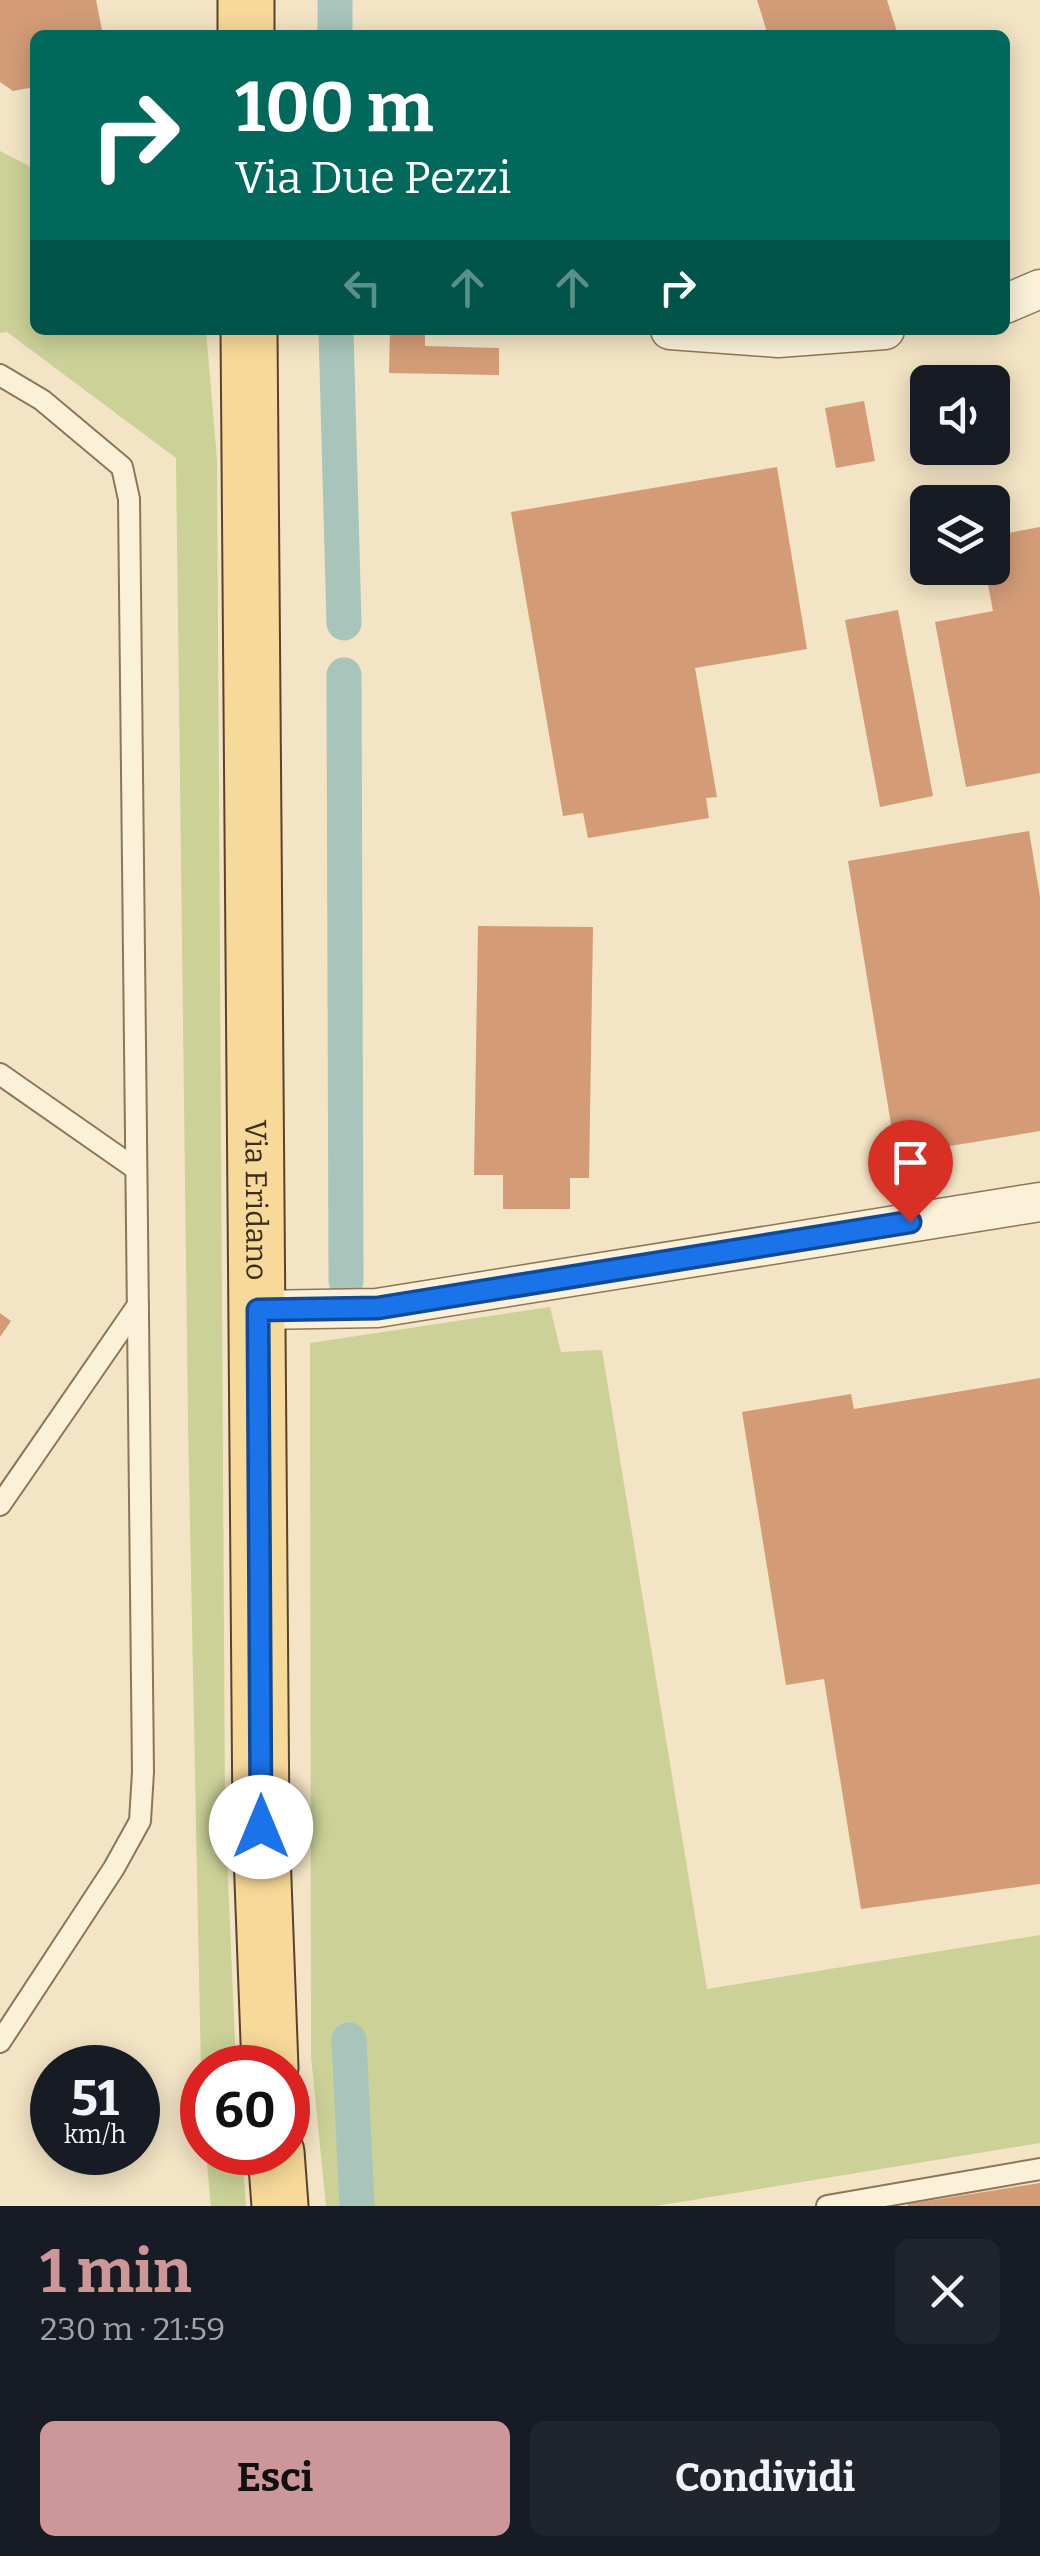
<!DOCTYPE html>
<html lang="it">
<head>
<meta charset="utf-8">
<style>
	:root { --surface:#171b24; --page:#20242c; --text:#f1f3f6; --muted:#9ea1a6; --accent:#cd9698 }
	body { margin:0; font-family:Bitter,serif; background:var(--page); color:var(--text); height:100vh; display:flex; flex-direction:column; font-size:38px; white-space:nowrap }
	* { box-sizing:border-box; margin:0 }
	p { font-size:32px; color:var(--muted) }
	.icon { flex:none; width:55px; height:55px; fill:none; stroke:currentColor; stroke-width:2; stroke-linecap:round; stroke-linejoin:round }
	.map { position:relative; height:2206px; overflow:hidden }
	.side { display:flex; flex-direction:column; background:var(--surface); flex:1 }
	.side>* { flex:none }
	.top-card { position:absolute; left:30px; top:30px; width:980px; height:305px; border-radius:15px; box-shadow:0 5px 25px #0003; background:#00695c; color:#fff; overflow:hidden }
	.fabs { position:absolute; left:910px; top:365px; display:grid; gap:20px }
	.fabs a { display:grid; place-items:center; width:100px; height:100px; border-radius:15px; background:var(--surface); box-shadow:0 5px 25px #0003; font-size:50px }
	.speed { position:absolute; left:30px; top:2045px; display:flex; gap:20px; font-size:50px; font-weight:700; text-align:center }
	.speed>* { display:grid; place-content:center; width:130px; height:130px; border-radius:50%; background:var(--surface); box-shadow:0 5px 25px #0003; line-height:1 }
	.speed small { font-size:25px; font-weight:400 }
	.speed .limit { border:15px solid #d22; background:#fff; color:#111 }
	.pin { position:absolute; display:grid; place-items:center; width:85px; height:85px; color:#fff; margin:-102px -42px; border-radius:50% 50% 50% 0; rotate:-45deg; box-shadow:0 0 10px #0007 }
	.pin .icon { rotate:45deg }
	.me { position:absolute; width:110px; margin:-55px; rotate:0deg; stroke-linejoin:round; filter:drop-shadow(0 0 8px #0008) }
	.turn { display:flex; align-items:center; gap:35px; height:210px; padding:0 40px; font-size:45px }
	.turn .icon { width:130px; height:130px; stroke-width:2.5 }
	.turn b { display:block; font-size:70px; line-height:85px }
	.lanes { display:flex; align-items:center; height:95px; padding:0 40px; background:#0003; justify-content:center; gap:50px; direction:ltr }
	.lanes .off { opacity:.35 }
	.round { display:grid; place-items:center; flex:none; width:105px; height:105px; border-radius:15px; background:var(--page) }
	.headline { display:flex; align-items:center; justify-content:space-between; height:170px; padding:0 40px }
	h1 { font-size:60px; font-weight:700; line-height:75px; color:var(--accent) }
	.primary-button { display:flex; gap:20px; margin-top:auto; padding:20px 40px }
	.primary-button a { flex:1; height:115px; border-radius:15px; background:var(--accent); color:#111; font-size:40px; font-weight:700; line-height:115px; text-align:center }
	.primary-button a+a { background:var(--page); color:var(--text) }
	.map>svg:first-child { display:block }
</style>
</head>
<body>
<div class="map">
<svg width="1040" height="2206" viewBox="0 0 1040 2206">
	<rect width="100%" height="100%" fill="#f2e4c4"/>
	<g fill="#cbd197">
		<polygon points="0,151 35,169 35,330 206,330 217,460 225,1807 236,2067 202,2068 202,2124 188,1421 176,458 7,332 0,333"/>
		<polygon points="550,1307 561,1352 602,1350 707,1989 1040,1935 1040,2143 656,2206 326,2206 311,2056 310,1343"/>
		<polygon points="206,2153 242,2153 246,2206 211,2206"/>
	</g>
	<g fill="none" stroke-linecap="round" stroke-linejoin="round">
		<g stroke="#a7c5bb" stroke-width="35">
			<polyline points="335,35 335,0"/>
			<polyline points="336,330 344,623"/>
			<polyline points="344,675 346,1281"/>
			<polyline points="349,2040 357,2206"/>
		</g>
	</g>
	<g fill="#d39c77">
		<polygon points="0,0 96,0 103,35 35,35 35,87 13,91 0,82"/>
		<polygon points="757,0 887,0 898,35 768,35"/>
		<polygon points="390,330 425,330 425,346 499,348 499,375 389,373"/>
		<polygon points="864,401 875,461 836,468 825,408"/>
		<polygon points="777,467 807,649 695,668 717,797 706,798 709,818 588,838 583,813 563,816 511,512"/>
		<polygon points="1040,527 1040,773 966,787 935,622 993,611 985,568 992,568 992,536"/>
		<polygon points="898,610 933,796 880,807 845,620"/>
		<polygon points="1029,831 1040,897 1040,1131 896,1155 848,861"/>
		<polygon points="478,926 593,927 589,1178 570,1178 570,1209 503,1209 503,1175 474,1175"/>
		<polygon points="0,1313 11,1321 0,1337"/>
		<polygon points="1040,1378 1040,1884 861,1909 824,1679 786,1685 742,1412 851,1394 854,1409"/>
		<polygon points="1040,2183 1040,2206 908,2206 908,2204"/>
	</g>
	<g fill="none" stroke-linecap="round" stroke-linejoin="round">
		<defs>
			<g id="service">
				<polyline points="0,375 42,400 122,467 129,499 143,1772 140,1821 114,1868 0,2042"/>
				<polyline points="0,1074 136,1169"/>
				<polyline points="0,1505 138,1305"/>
				<polyline points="827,2206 1040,2169"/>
			</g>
			<g id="minor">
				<polyline points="1005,304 1040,289"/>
				<polyline points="670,330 778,338 885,330"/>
				<polyline points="258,1310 377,1308 1040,1202"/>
			</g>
			<g id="primary">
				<polyline points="246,0 246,35"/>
				<path id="s1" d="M249 330 261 1827 270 2068"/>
				<polyline points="276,2152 280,2206"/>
			</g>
		</defs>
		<use href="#service" stroke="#8e7559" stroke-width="24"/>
		<use href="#minor" stroke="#8e7559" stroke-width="41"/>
		<use href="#primary" stroke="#5c422d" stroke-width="59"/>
		<use href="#service" stroke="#fbf1d9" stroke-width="20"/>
		<use href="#minor" stroke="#fbf1d9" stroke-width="38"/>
		<use href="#primary" stroke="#f7d99a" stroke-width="55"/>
	</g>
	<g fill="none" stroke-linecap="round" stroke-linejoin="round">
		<defs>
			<polyline id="route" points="261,1827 258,1310 378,1308 910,1222"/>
		</defs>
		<use href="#route" stroke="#114b97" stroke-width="25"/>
		<use href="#route" stroke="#1a73e8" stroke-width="18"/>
	</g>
	<g text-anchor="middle" stroke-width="10" stroke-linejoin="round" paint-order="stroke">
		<g font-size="30" fill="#3d2d1e" stroke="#f8eed5">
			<text dy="10" stroke="none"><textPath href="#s1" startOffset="870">Via Eridano</textPath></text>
		</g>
	</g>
</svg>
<div class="fabs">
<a><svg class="icon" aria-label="sound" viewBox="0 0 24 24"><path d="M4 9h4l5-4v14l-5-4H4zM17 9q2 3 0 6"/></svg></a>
<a><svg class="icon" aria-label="layers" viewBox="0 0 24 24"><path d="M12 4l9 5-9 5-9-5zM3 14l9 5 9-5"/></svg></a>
</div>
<div class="speed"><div>51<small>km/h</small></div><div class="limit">60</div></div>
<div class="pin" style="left:910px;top:1222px;background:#d93025"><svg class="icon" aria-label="arrive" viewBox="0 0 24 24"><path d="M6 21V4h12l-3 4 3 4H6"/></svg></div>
<svg class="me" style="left:261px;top:1827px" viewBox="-20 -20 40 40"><circle r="19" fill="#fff"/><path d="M0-13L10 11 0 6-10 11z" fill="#1a73e8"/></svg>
<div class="top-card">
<div class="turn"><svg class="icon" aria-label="right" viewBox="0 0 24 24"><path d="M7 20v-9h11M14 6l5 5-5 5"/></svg><div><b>100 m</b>Via Due Pezzi</div></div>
<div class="lanes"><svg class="icon off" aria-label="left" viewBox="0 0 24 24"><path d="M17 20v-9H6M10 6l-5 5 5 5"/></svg><svg class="icon off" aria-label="ahead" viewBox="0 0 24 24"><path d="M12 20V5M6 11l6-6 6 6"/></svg><svg class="icon off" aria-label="ahead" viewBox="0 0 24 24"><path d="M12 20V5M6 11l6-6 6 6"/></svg><svg class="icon" aria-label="right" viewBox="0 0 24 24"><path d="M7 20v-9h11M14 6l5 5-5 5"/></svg></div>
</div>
</div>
<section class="side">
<div class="headline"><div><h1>1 min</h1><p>230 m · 21:59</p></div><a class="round"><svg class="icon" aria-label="close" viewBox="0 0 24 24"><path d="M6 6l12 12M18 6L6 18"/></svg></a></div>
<div class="primary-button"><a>Esci</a><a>Condividi</a></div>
</section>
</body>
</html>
